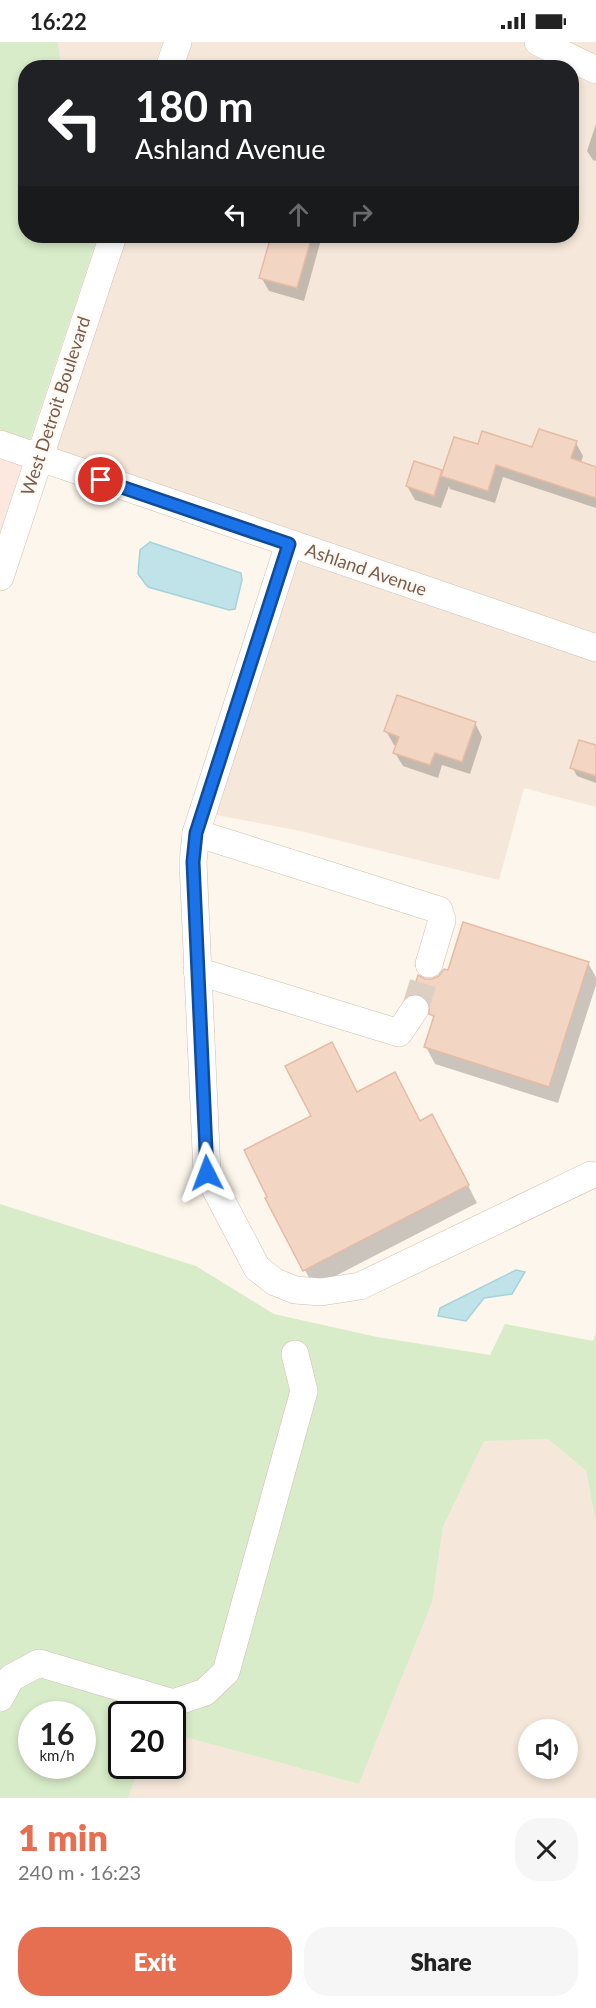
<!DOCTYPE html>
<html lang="en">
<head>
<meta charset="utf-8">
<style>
	:root { --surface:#fff; --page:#f6f6f6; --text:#222; --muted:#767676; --accent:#e76f51 }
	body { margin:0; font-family:Lato,sans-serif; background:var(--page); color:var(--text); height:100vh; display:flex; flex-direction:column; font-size:22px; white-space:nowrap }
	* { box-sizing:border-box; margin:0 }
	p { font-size:20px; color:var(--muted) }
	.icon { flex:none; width:33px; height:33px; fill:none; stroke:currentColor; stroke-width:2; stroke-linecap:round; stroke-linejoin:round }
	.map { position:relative; height:1756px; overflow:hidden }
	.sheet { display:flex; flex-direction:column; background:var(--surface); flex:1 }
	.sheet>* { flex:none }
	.hud { position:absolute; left:18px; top:18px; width:561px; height:183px; border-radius:24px; box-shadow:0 3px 9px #0003; background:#202124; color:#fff; overflow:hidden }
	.controls { position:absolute; left:518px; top:1677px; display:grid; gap:12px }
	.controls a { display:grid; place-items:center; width:60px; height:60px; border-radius:50%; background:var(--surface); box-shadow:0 3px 9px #0003; font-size:30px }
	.speed { position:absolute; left:18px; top:1659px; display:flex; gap:12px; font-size:30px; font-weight:700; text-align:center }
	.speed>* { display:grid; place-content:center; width:78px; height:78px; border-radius:50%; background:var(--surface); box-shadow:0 3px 9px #0003; line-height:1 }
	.speed small { font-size:15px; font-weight:400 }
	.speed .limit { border:3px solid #111; border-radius:9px; background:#fff; color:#111 }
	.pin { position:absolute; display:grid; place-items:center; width:51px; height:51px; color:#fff; margin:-26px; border:3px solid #fff; border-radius:50%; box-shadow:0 2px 6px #0007 }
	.me { position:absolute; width:66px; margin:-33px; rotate:357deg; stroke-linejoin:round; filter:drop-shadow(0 0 4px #0008) }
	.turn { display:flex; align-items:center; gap:21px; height:126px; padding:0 18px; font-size:27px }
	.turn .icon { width:78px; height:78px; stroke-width:2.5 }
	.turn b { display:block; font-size:42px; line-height:51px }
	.lanes { display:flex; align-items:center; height:57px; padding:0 18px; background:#0003; justify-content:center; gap:30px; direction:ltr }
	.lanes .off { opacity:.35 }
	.round { display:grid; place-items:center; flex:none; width:63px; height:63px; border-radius:24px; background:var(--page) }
	.head { display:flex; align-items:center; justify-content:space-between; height:102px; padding:0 18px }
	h1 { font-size:36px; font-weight:800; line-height:45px; color:var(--accent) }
	.button { display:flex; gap:12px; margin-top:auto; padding:12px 18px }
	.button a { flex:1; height:69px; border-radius:24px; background:var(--accent); color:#fff; font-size:24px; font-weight:800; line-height:69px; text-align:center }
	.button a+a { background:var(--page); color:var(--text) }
	.status { display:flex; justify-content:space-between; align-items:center; height:42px; padding:0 30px; background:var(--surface); direction:ltr }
	.status svg { height:16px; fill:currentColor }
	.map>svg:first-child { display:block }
</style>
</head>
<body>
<div class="status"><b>16:22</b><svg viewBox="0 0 49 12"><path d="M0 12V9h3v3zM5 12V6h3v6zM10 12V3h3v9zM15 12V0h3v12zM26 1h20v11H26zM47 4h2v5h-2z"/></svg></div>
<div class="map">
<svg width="596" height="1756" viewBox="0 0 596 1756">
	<rect width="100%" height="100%" fill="#fdf6ec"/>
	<g fill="#f5e8da" fill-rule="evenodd">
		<polygon points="58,0 163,0 154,25 61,26"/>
		<polygon points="192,0 596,0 596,593 55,410 127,194 572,194 572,26 183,25"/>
		<polygon points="278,511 596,618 596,765 524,746 499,838 296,788 194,769"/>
		<path d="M548 1397 586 1429 596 1481V1756H128L140 1724H172L173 1692 359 1742 432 1561 443 1485 484 1398ZM528 1688H567V1726H528Z"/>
	</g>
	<polygon fill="#fde8e0" points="0,415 22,423 0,491"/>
	<g fill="#d8ecc9" fill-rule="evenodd">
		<polygon points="0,0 58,0 61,25 26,26 26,194 98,194 29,401 0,390"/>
		<path d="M0 1162 196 1224 274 1272 377 1295 490 1313 505 1282 593 1299 596 1290V1481L586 1429 548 1397 484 1399 443 1485 432 1561 359 1742 173 1692 172 1672H122V1724H140L128 1756H0ZM32 1672H82V1724H32Z"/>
	</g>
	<g fill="#bfe3e8" stroke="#a5d3da" stroke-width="1.5">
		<polygon points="150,500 241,531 242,538 235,567 229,568 148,545 138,532 140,508"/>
		<polygon points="516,1228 525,1230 512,1252 484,1256 466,1279 438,1274 440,1266"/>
	</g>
	<g fill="#0003">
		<polygon points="596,82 596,119 593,118 587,109"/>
		<polygon points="273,194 322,194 304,259 269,249 261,235"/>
		<polygon points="576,401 583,414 581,421 596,426 596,466 503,435 495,461 450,447 449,444 441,466 415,458 407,444 441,429 443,432 478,404 533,407"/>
		<polygon points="475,681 482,695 470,732 442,723 438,736 403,724 395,711 397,704 394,703 386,689"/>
		<polygon points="596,705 596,741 577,734 572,725"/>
		<polygon points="588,921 596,935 596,943 558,1061 435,1022 426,1005 434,978 431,970 423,968 414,952 425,939"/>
		<polygon points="357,1051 441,1090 477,1161 314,1245 267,1157"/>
	</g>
	<g fill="#f3d5c3" stroke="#e6bba3" stroke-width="1.5">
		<polygon points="271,194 312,194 297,246 259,236"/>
		<polygon points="539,387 577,399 571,416 596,425 596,456 496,423 488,449 441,434 454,395 478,402 482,389 532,405"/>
		<polygon points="414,419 442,428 434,454 406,444"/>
		<polygon points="397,653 476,680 462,720 435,711 430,723 393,711 399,695 384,689"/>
		<polygon points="579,698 596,703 596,734 570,726"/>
		<polygon points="463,880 589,920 549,1045 424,1005 434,974 429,972 429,961 424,954 412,952 418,933 425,937 432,937 439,934 444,927 448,928"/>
		<polygon points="332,1000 357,1050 395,1030 420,1079 432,1072 469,1143 303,1229 265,1156 267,1155 244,1108 311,1074 285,1024"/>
	</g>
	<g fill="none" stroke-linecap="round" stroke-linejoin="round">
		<polyline stroke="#dcd0c4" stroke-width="27" stroke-dasharray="27 14" stroke-linecap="butt" points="415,967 429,922"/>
		<defs>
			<g id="minor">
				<polyline points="538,0 596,28"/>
				<polyline points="169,26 178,0"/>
				<polyline points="0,402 596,606"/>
				<polyline points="289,502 196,791 193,820 207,1131 257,1226 275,1240 295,1248 321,1250 360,1244 591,1133"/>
				<polyline points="0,535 113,194"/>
				<polyline points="196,791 439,868 442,878 429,922"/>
				<polyline points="197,929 399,991 415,967"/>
				<polyline points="0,1656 11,1636 39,1621 173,1661 205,1650 226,1630 304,1349 295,1312"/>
			</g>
		</defs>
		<use href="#minor" stroke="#d1beb0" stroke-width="28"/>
		<use href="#minor" stroke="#fff" stroke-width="27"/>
	</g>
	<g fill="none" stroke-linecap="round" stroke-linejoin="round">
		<defs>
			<polyline id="route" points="101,438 289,502 196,791 193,820 207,1131"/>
		</defs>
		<use href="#route" stroke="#114b97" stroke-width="15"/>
		<use href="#route" stroke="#1a73e8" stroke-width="10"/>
	</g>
	<g text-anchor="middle" stroke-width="5" stroke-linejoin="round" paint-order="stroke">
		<g font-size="18" fill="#7a5c4d" stroke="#fffaf3">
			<text transform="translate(56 364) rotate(-72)" y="6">West Detroit Boulevard</text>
			<text transform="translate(366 528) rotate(19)" y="6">Ashland Avenue</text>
		</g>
	</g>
</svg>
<div class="controls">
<a><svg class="icon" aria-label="sound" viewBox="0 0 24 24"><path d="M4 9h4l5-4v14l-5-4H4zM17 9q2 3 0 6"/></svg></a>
</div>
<div class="speed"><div>16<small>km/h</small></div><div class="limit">20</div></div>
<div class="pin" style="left:101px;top:438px;background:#d93025"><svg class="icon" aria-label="arrive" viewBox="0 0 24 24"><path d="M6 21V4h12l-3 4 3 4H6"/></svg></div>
<svg class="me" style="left:207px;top:1131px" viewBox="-20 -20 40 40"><path d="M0-17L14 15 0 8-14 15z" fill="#1a73e8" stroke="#fff" stroke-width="4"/></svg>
<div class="hud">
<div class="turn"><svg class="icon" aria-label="left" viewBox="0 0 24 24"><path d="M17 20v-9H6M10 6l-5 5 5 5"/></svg><div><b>180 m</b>Ashland Avenue</div></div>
<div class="lanes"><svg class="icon" aria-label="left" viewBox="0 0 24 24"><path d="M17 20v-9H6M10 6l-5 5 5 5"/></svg><svg class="icon off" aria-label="ahead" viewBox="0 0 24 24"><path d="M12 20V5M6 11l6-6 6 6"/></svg><svg class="icon off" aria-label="right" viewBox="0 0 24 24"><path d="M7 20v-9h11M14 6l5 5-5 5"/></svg></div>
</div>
</div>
<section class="sheet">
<div class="head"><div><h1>1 min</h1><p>240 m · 16:23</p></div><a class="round"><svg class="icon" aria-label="close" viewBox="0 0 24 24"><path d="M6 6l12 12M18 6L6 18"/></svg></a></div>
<div class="button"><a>Exit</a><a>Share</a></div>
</section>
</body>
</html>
